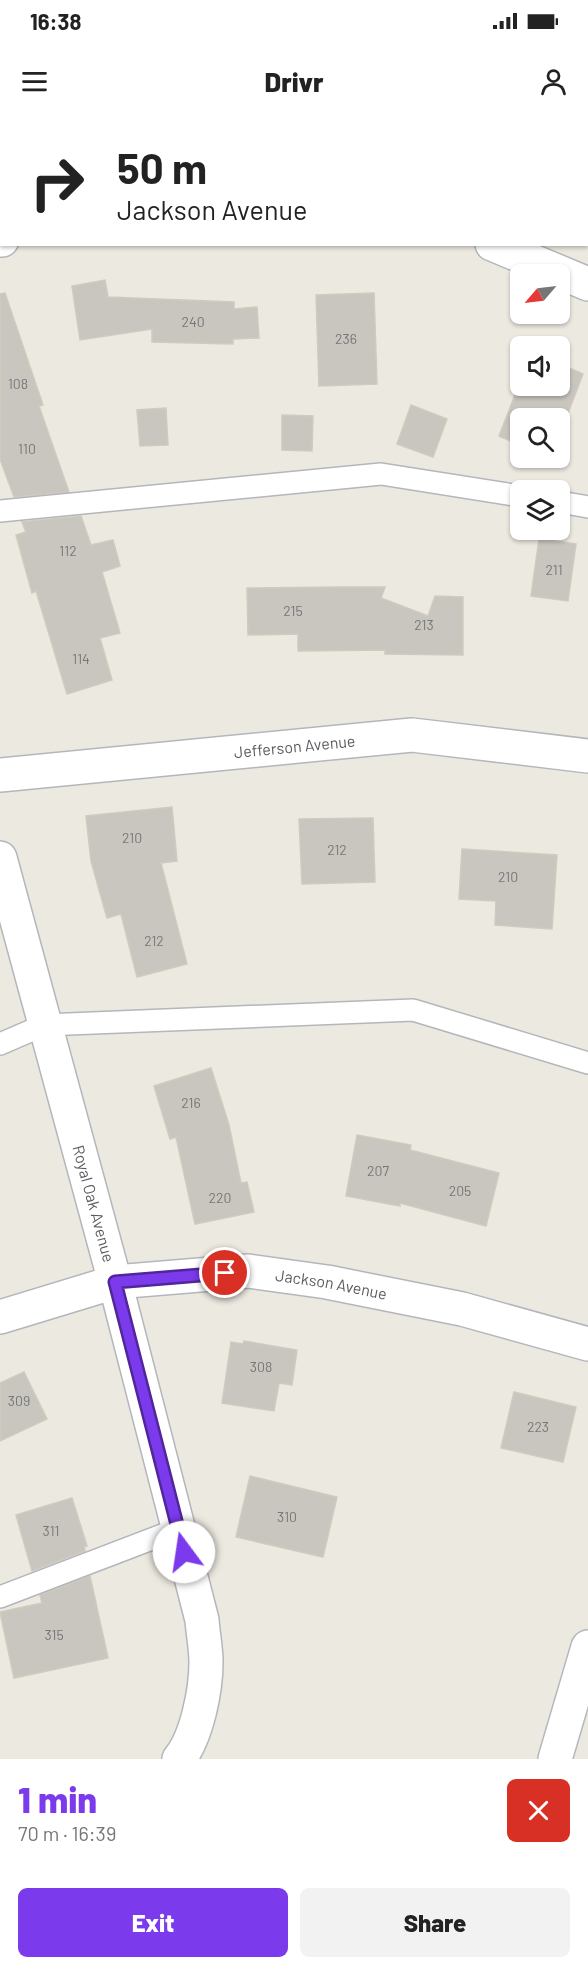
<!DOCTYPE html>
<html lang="en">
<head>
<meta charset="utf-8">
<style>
	:root { --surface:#fff; --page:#f2f2f2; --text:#222; --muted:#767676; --accent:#7c3aed }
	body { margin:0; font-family:Barlow,sans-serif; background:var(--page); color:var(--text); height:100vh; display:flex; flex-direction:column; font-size:22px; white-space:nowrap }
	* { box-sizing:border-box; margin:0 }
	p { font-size:20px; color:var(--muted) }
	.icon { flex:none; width:33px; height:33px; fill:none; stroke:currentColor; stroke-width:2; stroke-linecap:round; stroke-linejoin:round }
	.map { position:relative; height:1639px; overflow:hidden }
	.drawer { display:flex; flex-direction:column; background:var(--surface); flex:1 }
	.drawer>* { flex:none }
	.guide { position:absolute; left:0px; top:0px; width:588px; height:126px; box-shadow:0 2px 4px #0004; background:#fff; color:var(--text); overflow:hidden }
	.needle { width:39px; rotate:242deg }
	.fabs { position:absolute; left:510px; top:144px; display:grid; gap:12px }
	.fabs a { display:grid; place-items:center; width:60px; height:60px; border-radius:9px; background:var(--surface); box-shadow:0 2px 4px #0004; font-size:30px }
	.pin { position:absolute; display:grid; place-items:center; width:51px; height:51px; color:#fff; margin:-26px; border:3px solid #fff; border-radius:50%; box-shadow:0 2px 6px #0007 }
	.me { position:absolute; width:66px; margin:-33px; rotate:346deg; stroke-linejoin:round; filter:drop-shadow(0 0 4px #0008) }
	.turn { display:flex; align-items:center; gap:21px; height:126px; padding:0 18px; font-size:27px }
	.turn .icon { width:78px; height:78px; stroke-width:2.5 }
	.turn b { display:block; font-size:42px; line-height:51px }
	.round { display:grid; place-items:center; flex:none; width:63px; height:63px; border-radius:9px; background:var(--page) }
	.summary { display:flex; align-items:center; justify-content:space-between; height:102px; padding:0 18px }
	h1 { font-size:36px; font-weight:800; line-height:45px; color:var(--accent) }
	.action { display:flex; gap:12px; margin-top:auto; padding:12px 18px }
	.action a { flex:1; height:69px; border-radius:9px; background:var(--accent); color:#fff; font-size:24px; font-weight:800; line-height:69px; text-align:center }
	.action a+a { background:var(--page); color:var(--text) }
	.status { display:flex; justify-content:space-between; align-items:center; height:42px; padding:0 30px; background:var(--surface); direction:ltr }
	.status svg { height:16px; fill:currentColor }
	header { display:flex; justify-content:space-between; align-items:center; height:78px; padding:0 18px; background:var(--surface); font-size:27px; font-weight:800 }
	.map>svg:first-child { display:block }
</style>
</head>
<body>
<div class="status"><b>16:38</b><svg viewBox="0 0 49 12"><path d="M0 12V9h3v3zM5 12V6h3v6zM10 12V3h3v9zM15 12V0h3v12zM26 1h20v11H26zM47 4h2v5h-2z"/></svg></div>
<header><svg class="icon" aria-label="menu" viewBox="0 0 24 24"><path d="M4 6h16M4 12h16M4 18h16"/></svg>Drivr<svg class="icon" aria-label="person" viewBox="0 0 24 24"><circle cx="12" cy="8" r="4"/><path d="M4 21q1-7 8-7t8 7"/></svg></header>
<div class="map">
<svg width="588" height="1639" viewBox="0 0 588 1639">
	<rect width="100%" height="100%" fill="#ece9e0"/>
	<g fill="#c9c5bf" stroke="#d1cabe" stroke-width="1.5">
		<polygon points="105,160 108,177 234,182 234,189 257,187 259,218 233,219 233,224 152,222 152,209 80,220 72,166"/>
		<polygon points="5,173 43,285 39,286 69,372 14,377 0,339 0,174"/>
		<polygon points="374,173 377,264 319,266 316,175"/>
		<polygon points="560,244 583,254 560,314 560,298 520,298 520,325 499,316 520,262 520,266 560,266"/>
		<polygon points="411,285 447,299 433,337 397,324"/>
		<polygon points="166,288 168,325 140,326 137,290"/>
		<polygon points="282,295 313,296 312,331 282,330"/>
		<polygon points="81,396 91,425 113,420 120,446 102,452 120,513 100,518 112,560 67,574 36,471 32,473 16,415 26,412 22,402"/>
		<polygon points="539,419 576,424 568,481 531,476"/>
		<polygon points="337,467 385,467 381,478 428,496 435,476 463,477 463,535 385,534 385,530 298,531 298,514 248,515 247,468"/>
		<polygon points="172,687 177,741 161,743 187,844 137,857 121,794 107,798 91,741 86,696"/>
		<polygon points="373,698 375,762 302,764 299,699"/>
		<polygon points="462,729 557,735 552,809 495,805 496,781 459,779"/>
		<polygon points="211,948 229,1005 241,1063 247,1062 254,1092 195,1104 176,1017 170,1019 154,966"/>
		<polygon points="357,1015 411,1025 410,1030 499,1053 486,1106 400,1083 400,1086 346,1076"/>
		<polygon points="244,1221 297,1230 292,1265 279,1263 274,1291 222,1283 231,1222 243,1224"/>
		<polygon points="24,1252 47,1299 0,1321 0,1263"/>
		<polygon points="514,1272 576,1287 563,1342 501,1328"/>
		<polygon points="250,1356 337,1377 323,1437 236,1417"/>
		<polygon points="72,1378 87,1426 84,1427 85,1431 32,1451 16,1395"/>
		<polygon points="90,1456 108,1538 14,1558 0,1492 42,1483 40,1475"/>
	</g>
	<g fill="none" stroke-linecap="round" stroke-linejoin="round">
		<defs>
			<g id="service">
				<polyline points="560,382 588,387"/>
				<polyline points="0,391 381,354 520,376"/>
				<polyline points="0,924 44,905 413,890 588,943"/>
				<polyline points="0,1477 178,1409"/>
			</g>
			<g id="minor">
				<polyline points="0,120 2,120"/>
				<polyline points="492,124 588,164"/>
				<path id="s1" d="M0 655 412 615 588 636"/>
				<path id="s2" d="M0 738 115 1162 202 1500C203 1514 206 1528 206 1542 206 1570 197 1617 179 1639"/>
				<path id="s3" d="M0 1197 115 1162 248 1151 327 1162 462 1189 588 1224"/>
				<polyline points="555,1639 588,1527"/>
			</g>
		</defs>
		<use href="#service" stroke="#b3b7bb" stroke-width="24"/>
		<use href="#minor" stroke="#b3b7bb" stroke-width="36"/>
		<use href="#service" stroke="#fff" stroke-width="21"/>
		<use href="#minor" stroke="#fff" stroke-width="33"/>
	</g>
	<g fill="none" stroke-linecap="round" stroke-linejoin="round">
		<defs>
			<polyline id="route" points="184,1432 115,1162 225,1153"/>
		</defs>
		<use href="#route" stroke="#51269a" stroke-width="15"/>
		<use href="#route" stroke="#7c3aed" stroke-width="10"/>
	</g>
	<g text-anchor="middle" stroke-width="5" stroke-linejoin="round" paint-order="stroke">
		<g font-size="14" fill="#757778">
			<text x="193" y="207">240</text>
			<text x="346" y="224">236</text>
			<text x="18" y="269">108</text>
			<text x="27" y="334">110</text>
			<text x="68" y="436">112</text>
			<text x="554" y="455">211</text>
			<text x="293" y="496">215</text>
			<text x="424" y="510">213</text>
			<text x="81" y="544">114</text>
			<text x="132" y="723">210</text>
			<text x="337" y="735">212</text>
			<text x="508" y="762">210</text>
			<text x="154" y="826">212</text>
			<text x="191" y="988">216</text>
			<text x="378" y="1056">207</text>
			<text x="460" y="1076">205</text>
			<text x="220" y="1083">220</text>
			<text x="261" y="1252">308</text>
			<text x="19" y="1286">309</text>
			<text x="538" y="1312">223</text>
			<text x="287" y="1402">310</text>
			<text x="51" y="1416">311</text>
			<text x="54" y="1520">315</text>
		</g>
		<g font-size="16" fill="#595d61" stroke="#fff">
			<text dy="6" stroke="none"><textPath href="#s1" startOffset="296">Jefferson Avenue</textPath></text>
			<text dy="6" stroke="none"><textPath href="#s2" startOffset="358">Royal Oak Avenue</textPath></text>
			<text dy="6" stroke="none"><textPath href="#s3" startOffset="338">Jackson Avenue</textPath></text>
		</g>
	</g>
</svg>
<div class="fabs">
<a><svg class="needle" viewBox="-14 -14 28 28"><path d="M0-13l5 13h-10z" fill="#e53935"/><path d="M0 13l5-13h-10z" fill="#767676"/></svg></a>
<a><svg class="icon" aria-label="sound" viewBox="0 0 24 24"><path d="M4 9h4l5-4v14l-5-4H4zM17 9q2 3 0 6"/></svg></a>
<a><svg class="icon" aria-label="search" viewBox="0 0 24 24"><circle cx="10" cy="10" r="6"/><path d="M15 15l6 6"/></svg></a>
<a><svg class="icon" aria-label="layers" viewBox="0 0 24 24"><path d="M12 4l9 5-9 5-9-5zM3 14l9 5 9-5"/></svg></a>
</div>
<div class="pin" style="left:225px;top:1153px;background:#d93025"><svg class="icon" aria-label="arrive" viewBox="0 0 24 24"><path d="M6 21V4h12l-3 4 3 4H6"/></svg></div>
<svg class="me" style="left:184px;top:1432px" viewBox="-20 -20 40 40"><circle r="19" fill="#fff"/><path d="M0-13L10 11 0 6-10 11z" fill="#7c3aed"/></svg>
<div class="guide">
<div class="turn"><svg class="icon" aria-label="right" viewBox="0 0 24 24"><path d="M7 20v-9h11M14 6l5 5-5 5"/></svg><div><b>50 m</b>Jackson Avenue</div></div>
</div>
</div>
<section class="drawer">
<div class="summary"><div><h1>1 min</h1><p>70 m · 16:39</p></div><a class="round" style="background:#d93025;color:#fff"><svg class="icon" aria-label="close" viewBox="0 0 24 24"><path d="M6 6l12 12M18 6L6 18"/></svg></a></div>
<div class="action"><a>Exit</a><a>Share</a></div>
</section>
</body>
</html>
